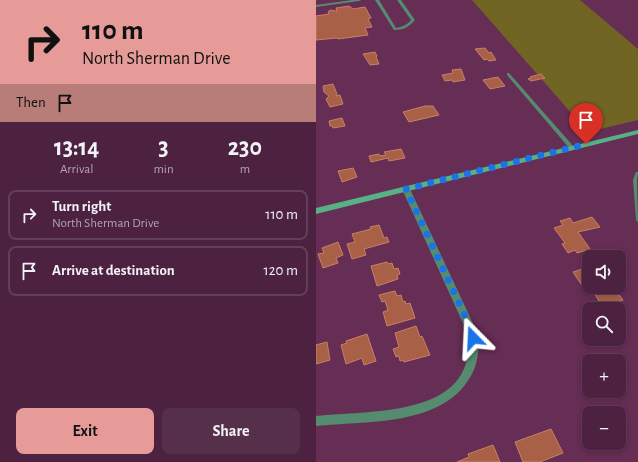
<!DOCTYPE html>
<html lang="en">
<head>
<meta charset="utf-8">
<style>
	:root { --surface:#4c2240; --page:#562f4b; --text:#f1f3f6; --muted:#b2a4b1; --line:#633f59; --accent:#e69b98 }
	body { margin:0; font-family:"Alegreya Sans",sans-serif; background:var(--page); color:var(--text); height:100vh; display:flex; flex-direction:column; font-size:15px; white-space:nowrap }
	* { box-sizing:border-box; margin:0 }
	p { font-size:13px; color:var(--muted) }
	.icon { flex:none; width:22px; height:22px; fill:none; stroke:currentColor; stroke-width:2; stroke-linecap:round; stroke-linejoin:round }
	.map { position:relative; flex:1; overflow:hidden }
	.sheet { display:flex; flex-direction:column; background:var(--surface); width:316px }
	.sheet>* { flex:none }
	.top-card { background:#e69b98; color:#111; overflow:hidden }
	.fabs { position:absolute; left:266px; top:250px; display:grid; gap:8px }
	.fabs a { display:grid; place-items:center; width:44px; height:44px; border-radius:8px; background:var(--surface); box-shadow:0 2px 6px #0003,0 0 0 1px var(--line); font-size:20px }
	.pin { position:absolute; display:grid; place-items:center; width:34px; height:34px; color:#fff; margin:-41px -17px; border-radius:50% 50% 50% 0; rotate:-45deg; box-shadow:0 0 4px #0007 }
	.pin .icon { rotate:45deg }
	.me { position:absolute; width:44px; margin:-22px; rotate:339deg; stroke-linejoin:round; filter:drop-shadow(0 0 3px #0008) }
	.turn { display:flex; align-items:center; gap:14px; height:84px; padding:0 16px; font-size:18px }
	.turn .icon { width:52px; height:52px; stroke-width:2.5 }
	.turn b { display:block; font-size:28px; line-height:34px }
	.then { display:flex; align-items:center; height:38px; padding:0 16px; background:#0003; gap:8px; font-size:15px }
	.eta { display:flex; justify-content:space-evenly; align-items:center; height:68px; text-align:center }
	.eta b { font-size:24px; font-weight:600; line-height:28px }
	.primary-button { display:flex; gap:8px; margin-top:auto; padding:8px 16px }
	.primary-button a { flex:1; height:46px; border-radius:8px; background:var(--accent); color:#111; font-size:16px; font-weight:600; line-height:46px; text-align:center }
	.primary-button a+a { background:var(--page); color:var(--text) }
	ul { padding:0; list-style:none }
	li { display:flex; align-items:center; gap:12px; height:50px; margin:0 8px 6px; padding:0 8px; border:2px solid var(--line); border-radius:8px }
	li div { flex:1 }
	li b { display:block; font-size:15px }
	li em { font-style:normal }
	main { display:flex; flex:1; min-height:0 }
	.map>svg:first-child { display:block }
</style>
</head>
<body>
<main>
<section class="sheet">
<div class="top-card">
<div class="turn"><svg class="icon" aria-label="right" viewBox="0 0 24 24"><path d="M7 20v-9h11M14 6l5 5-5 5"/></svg><div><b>110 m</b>North Sherman Drive</div></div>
<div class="then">Then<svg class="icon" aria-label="arrive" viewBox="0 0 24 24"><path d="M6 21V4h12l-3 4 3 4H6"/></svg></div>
</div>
<div class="eta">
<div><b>13:14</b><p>Arrival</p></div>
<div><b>3</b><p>min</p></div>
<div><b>230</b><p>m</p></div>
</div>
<ul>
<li><svg class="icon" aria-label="right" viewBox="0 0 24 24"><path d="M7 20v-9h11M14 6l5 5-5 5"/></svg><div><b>Turn right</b><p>North Sherman Drive</p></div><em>110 m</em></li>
<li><svg class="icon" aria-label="arrive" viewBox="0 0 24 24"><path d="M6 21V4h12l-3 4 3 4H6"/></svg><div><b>Arrive at destination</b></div><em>120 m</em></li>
</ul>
<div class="primary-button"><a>Exit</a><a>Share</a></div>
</section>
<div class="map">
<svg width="322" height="462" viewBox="0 0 322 462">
	<rect width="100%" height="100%" fill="#662d55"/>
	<polygon fill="#706522" points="156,0 264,0 322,49 322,120 272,132"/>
	<g fill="#a86047" stroke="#c88066">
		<polygon points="33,6 37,9 49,7 55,18 52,19 56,27 49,28 52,35 22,39 21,38 0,40 0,16 13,14 12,12 14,10 20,11 21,11 20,8"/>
		<polygon points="169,48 173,53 175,52 180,60 173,61 171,59 168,60 159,49"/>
		<polygon points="59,52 61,56 60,57 63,64 54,65 47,54"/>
		<polygon points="145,69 149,80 137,82 136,80 129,81 126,75 137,73 136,70"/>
		<polygon points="225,74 229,78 215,81 212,79 215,78 214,77"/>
		<polygon points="182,77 189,86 174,89 167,80"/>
		<polygon points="17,84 21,94 20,96 24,95 27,104 14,107 10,99 13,96 8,92 7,86"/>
		<polygon points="109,106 117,106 123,115 93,122 87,112"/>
		<polygon points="26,118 29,126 17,128 16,126 14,126 13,121"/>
		<polygon points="85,149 89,158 73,161 72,158 55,162 53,156 63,154 64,156 70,155 68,152"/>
		<polygon points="37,168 41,177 26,182 22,171"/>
		<polygon points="276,217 284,227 262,232 274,249 261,253 259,250 252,253 246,244 249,243 238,228 247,225 244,221 254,218 257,223"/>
		<polygon points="63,225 68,238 71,237 73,242 48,249 50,255 36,259 31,244 39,242 36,234 55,229 54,227"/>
		<polygon points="22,242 27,255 20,258 22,263 7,268 2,254 8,253 6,248"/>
		<polygon points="71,262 72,264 76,263 78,269 82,268 84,274 81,275 82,279 61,286 55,266"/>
		<polygon points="273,267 273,287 297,287 307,300 287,307 274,287 272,288 270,286 267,287 257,272"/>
		<polygon points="79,291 81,296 85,295 87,302 89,301 90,304 94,303 99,318 71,326 67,312 72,310 69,301 66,302 63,295"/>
		<polygon points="100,326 104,337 106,336 114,355 88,362 87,360 84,361 83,356 80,357 77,349 83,347 79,333"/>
		<polygon points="51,334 60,361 48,365 46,358 30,364 25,345 31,343 30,341"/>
		<polygon points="11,342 14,360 0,364 0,345"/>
		<polygon points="235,429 247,453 224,462 207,462 199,442"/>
		<polygon points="177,445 184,462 141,462 153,457 152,454"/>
	</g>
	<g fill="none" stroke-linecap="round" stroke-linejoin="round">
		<g fill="#558b6e" fill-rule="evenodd">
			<polygon points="36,0 45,0 43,1 0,7 0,5"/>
			<path d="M59 0H63L80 28C86 27 91 25 95 20L81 0H85L99 20C93 27 87 30 78 30Z"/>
			<polygon points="191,73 193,73 258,147 258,149 254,149 191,75"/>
			<polygon points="320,172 322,172 321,180 322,222 320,220 317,180"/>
		</g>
		<path fill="#558b6e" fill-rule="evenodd" d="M87 187H90L94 189 161 332C164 350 162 367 151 382 121 426 49 421 0 426V416C55 410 165 418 151 332L86 189Z"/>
		<polygon fill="#58b185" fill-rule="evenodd" points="322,130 322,134 0,214 0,208"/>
	</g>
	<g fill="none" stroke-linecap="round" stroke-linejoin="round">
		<polyline stroke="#1a73e8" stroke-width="7" stroke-dasharray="0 12.6" points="157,338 154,327 90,189 270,144"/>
	</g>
</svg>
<div class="fabs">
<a><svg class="icon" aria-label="sound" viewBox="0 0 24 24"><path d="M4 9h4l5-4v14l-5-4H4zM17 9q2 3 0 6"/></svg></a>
<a><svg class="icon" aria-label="search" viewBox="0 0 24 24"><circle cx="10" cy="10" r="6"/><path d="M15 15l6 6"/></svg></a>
<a>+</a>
<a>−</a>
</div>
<div class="pin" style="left:270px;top:144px;background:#d93025"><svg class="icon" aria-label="arrive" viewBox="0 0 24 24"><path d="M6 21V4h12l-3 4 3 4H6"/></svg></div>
<svg class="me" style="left:157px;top:338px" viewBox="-20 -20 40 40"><path d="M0-17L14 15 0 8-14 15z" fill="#1a73e8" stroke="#fff" stroke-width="4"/></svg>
</div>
</main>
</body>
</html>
